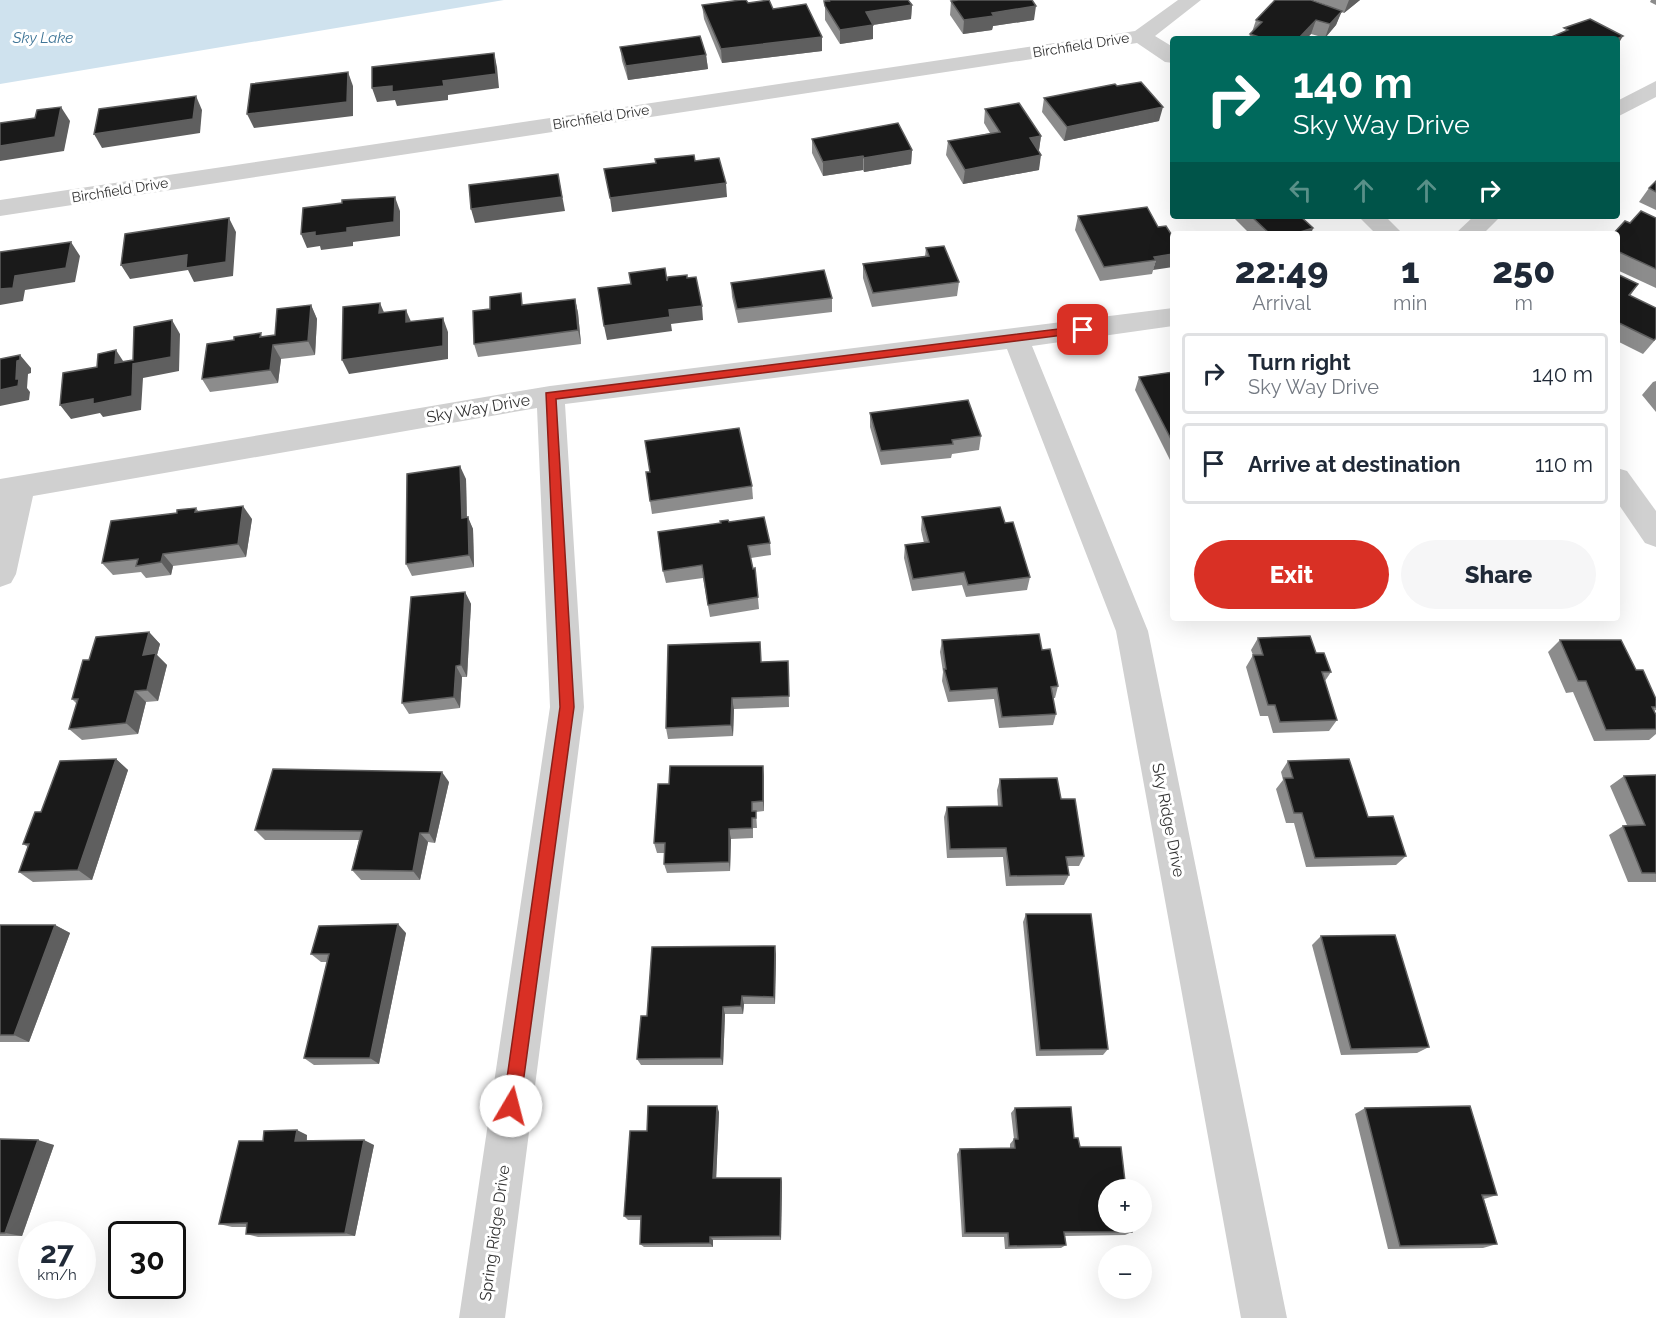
<!DOCTYPE html>
<html lang="en">
<head>
<meta charset="utf-8">
<style>
	:root { --surface:#fff; --page:#f6f6f7; --text:#1f2937; --muted:#747a83; --line:#e0e1e3; --accent:#d93025 }
	body { margin:0; font-family:Raleway,sans-serif; background:var(--page); color:var(--text); height:100vh; display:flex; flex-direction:column; font-size:22px; white-space:nowrap }
	* { box-sizing:border-box; margin:0 }
	p { font-size:20px; color:var(--muted) }
	.icon { flex:none; width:33px; height:33px; fill:none; stroke:currentColor; stroke-width:2; stroke-linecap:round; stroke-linejoin:round }
	.map { position:relative; flex:1; overflow:hidden }
	.panel { position:absolute; left:1170px; top:231px; width:450px; height:390px; display:flex; flex-direction:column; background:var(--surface); border-radius:6px; box-shadow:0 6px 24px #0002 }
	.panel>* { flex:none }
	.hud { position:absolute; left:1170px; top:36px; width:450px; height:183px; border-radius:6px; box-shadow:0 6px 24px #0002; background:#00695c; color:#fff; overflow:hidden }
	.buttons { position:absolute; left:1098px; top:1179px; display:grid; gap:12px }
	.buttons a { display:grid; place-items:center; width:54px; height:54px; border-radius:50%; background:var(--surface); box-shadow:0 6px 24px #0002; font-size:30px }
	.speed { position:absolute; left:18px; top:1221px; display:flex; gap:12px; font-size:30px; font-weight:700; text-align:center }
	.speed>* { display:grid; place-content:center; width:78px; height:78px; border-radius:50%; background:var(--surface); box-shadow:0 6px 24px #0002; line-height:1 }
	.speed small { font-size:15px; font-weight:400 }
	.speed .limit { border:3px solid #111; border-radius:9px; background:#fff; color:#111 }
	.pin { position:absolute; display:grid; place-items:center; width:51px; height:51px; color:#fff; margin:-26px; border-radius:12px; box-shadow:0 3px 9px #0006 }
	.me { position:absolute; width:66px; margin:-33px; rotate:8deg; stroke-linejoin:round; filter:drop-shadow(0 0 4px #0008) }
	.turn { display:flex; align-items:center; gap:21px; height:126px; padding:0 24px; font-size:27px }
	.turn .icon { width:78px; height:78px; stroke-width:2.5 }
	.turn b { display:block; font-size:42px; line-height:51px }
	.lanes { display:flex; align-items:center; height:57px; padding:0 24px; background:#0003; justify-content:center; gap:30px; direction:ltr }
	.lanes .off { opacity:.35 }
	.eta { display:flex; justify-content:space-evenly; align-items:center; height:102px; text-align:center }
	.eta b { font-size:36px; font-weight:800; line-height:42px }
	.button { display:flex; gap:12px; margin-top:auto; padding:12px 24px }
	.button a { flex:1; height:69px; border-radius:36px; background:var(--accent); color:#fff; font-size:24px; font-weight:800; line-height:69px; text-align:center }
	.button a+a { background:var(--page); color:var(--text) }
	ul { padding:0; list-style:none }
	li { display:flex; align-items:center; gap:18px; height:81px; margin:0 12px 9px; padding:0 12px; border:3px solid var(--line); border-radius:6px }
	li div { flex:1 }
	li b { display:block; font-size:22px }
	li em { font-style:normal }
	.map>svg:first-child { display:block }
</style>
</head>
<body>
<div class="map">
<svg width="1656" height="1318" viewBox="0 0 1656 1318">
	<rect width="100%" height="100%" fill="#fff"/>
	<polygon fill="#cfe2ee" points="0,0 504,0 0,84"/>
	<g fill="none" stroke-linecap="round" stroke-linejoin="round">
		<g fill="#d0d0d0" fill-rule="evenodd">
			<polygon points="1178,0 1201,0 1155,36 1173,47 1173,63 1165,62 1137,43 0,216 0,200 1135,31"/>
			<polygon points="1656,81 1656,97 1617,117 1617,101"/>
			<polygon points="1358,216 1385,216 1403,234 1376,234"/>
			<polygon points="1474,216 1501,216 1483,234 1455,234"/>
			<polygon points="1173,308 1173,326 1032,346 1148,631 1287,1318 1241,1318 1116,631 1007,349 565,404 584,707 505,1318 459,1318 550,707 537,408 33,496 16,574 11,583 0,587 0,479 550,386"/>
			<polygon points="1617,468 1627,471 1656,511 1656,547 1645,543 1617,502"/>
		</g>
	</g>
	<g fill="#8c8c8c">
		<polygon points="825,0 908,0 912,5 911,19 873,25 873,39 840,44 825,20"/>
		<polygon points="1313,0 1360,0 1344,13 1341,12 1336,25 1325,38 1311,34 1306,39 1249,39 1250,34 1252,32 1256,20 1326,5"/>
		<polygon points="1651,0 1656,0 1656,5 1650,2"/>
		<polygon points="951,1 1034,20 993,26 992,30 963,34 950,15"/>
		<polygon points="748,3 773,9 822,37 822,51 722,63 704,19 702,5"/>
		<polygon points="620,47 706,55 708,69 628,80 622,61"/>
		<polygon points="1117,86 1159,121 1064,141 1042,112 1044,98"/>
		<polygon points="985,109 1041,136 1039,150 1038,150 1039,170 963,184 946,155 948,141 990,133 984,123"/>
		<polygon points="812,139 912,150 911,164 864,172 863,170 823,176 812,153"/>
		<polygon points="1656,181 1656,210 1639,202 1649,188"/>
		<polygon points="1078,216 1158,227 1166,226 1152,274 1100,281 1075,230"/>
		<polygon points="1232,216 1300,216 1313,228 1311,234 1250,234"/>
		<polygon points="1656,218 1656,288 1617,270 1617,234 1630,223"/>
		<polygon points="926,248 959,282 957,296 872,307 863,278 863,264 925,256"/>
		<polygon points="1617,274 1638,284 1630,296 1656,308 1656,339 1643,354 1617,341"/>
		<polygon points="731,283 832,298 832,312 738,323 732,297"/>
		<polygon points="575,299 578,313 581,344 478,357 474,344 524,305"/>
		<polygon points="311,305 317,319 315,355 281,359 278,383 210,392 202,379 234,340 261,333 262,337 275,335"/>
		<polygon points="1173,372 1173,464 1172,464 1135,390 1139,377"/>
		<polygon points="1656,381 1656,412 1642,395 1653,382"/>
		<polygon points="870,413 981,436 979,450 952,454 951,458 881,465 870,427"/>
		<polygon points="650,472 752,486 753,499 652,514 650,501"/>
		<polygon points="466,479 467,517 473,529 474,567 412,576 406,564"/>
		<polygon points="196,508 199,512 252,519 246,557 173,566 171,575 146,578 141,572 113,575 102,563 177,513"/>
		<polygon points="922,517 1005,523 1030,577 1027,590 966,597 962,585 912,591 904,558 905,545 924,543 921,530"/>
		<polygon points="729,522 770,543 771,555 751,558 753,569 755,568 759,609 710,617 703,578 666,583 663,571"/>
		<polygon points="465,592 471,604 467,677 462,677 460,708 409,714 402,703"/>
		<polygon points="1534,618 1605,618 1603,620 1535,620"/>
		<polygon points="149,632 160,644 157,655 167,665 158,701 146,702 138,734 82,740 69,729 77,704 72,699 89,660"/>
		<polygon points="1258,638 1316,653 1331,672 1325,681 1337,720 1329,731 1273,733 1268,716 1260,716 1246,667 1253,655 1251,650"/>
		<polygon points="942,640 1042,650 1058,686 1055,698 1053,698 1056,714 1053,725 999,728 994,699 948,702 942,681 943,672 940,652"/>
		<polygon points="1560,640 1636,670 1656,699 1656,710 1654,711 1656,715 1656,734 1649,740 1594,741 1573,692 1566,693 1548,652"/>
		<polygon points="788,661 789,707 734,709 733,736 668,739 666,728 762,662"/>
		<polygon points="116,759 128,770 92,880 33,882 19,872 28,847 23,844 41,812"/>
		<polygon points="1288,761 1368,817 1406,856 1396,865 1306,867 1294,823 1286,823 1276,789 1283,780 1281,772"/>
		<polygon points="1656,775 1656,882 1628,882 1609,835 1623,826 1627,825 1610,786 1624,776"/>
		<polygon points="764,776 764,811 756,812 757,828 753,828 753,838 731,839 730,871 667,873 664,864 665,853 657,853 654,843 669,784"/>
		<polygon points="1000,779 1084,856 1079,866 1067,866 1069,875 1064,885 1006,886 1003,857 947,858 944,817 947,807 998,806 997,790"/>
		<polygon points="449,782 435,843 428,842 420,880 361,880 352,870 359,840 265,840 255,830"/>
		<polygon points="1026,914 1108,1049 1103,1055 1036,1056 1023,922"/>
		<polygon points="0,925 55,925 70,933 29,1042 0,1042"/>
		<polygon points="406,933 379,1064 314,1065 304,1058 327,962 321,962 311,954"/>
		<polygon points="1321,936 1429,1047 1417,1053 1341,1055 1312,945"/>
		<polygon points="776,954 775,1004 744,1004 743,1014 725,1014 723,1065 641,1065 637,1059 647,1016"/>
		<polygon points="1015,1108 1074,1138 1132,1232 1125,1235 1065,1236 1066,1245 1061,1248 1005,1249 1004,1237 962,1237 957,1154 960,1149 1010,1148 1010,1144 1014,1139 1011,1113"/>
		<polygon points="1365,1108 1497,1195 1484,1199 1497,1244 1483,1248 1388,1249 1355,1114"/>
		<polygon points="719,1112 716,1178 781,1178 782,1182 781,1240 713,1240 713,1247 644,1247 640,1244 641,1220 628,1220 624,1216 647,1131"/>
		<polygon points="307,1135 307,1141 374,1145 355,1236 258,1237 246,1234 247,1227 232,1227 219,1224 263,1141"/>
		<polygon points="0,1139 54,1145 22,1236 0,1236"/>
	</g>
	<g fill="#5f5f5f">
		<polygon points="1349,0 1360,0 1344,13"/>
		<polygon points="912,5 911,19 866,26 866,12"/>
		<polygon points="1036,6 1034,20 993,26 992,30 963,34 964,20 992,13"/>
		<polygon points="1342,11 1336,25 1325,38 1330,24"/>
		<polygon points="1316,20 1311,34 1306,39 1298,39"/>
		<polygon points="873,25 873,39 840,44 840,30"/>
		<polygon points="1623,36 1617,46 1617,39"/>
		<polygon points="822,37 822,51 722,63 721,49"/>
		<polygon points="494,53 497,67 499,88 448,95 448,100 397,106 395,100 377,102 372,88 443,81"/>
		<polygon points="706,55 708,69 628,80 626,66"/>
		<polygon points="348,72 353,86 353,116 254,128 247,114"/>
		<polygon points="196,96 202,110 200,133 102,148 94,134"/>
		<polygon points="61,107 70,121 64,151 0,161 0,146"/>
		<polygon points="1163,107 1159,121 1064,141 1067,127"/>
		<polygon points="1041,136 1039,150 1027,152 1030,138"/>
		<polygon points="912,150 911,164 864,172 864,158"/>
		<polygon points="1041,155 1039,170 963,184 965,170"/>
		<polygon points="863,156 863,170 823,176 823,162"/>
		<polygon points="558,174 565,211 475,223 471,209"/>
		<polygon points="726,183 727,197 612,212 610,198"/>
		<polygon points="395,197 400,211 400,236 353,242 353,246 321,250 320,246 307,248 301,234 347,228"/>
		<polygon points="229,218 236,232 233,276 194,282 188,270 130,279 121,265"/>
		<polygon points="1313,228 1311,234 1294,234"/>
		<polygon points="71,242 80,256 75,282 25,290 23,301 0,305 0,289 15,276"/>
		<polygon points="1173,254 1173,267 1153,270 1156,260 1154,257"/>
		<polygon points="575,299 578,313 581,344 578,330"/>
		<polygon points="380,303 386,317 379,313"/>
		<polygon points="311,305 317,319 315,355 308,341"/>
		<polygon points="702,306 703,320 671,324 672,331 607,340 604,326 669,310"/>
		<polygon points="406,310 412,324 406,322"/>
		<polygon points="443,318 448,332 448,359 349,374 342,360"/>
		<polygon points="172,320 180,334 179,371 143,378 141,410 103,417 100,413 71,419 60,405 133,364"/>
		<polygon points="273,345 281,359 278,383 270,370"/>
		<polygon points="116,350 125,364 115,363"/>
		<polygon points="20,355 31,368 31,373 28,374 27,388 30,392 29,400 0,406 0,390 16,379 17,361"/>
		<polygon points="460,466 466,479 467,531 462,518"/>
		<polygon points="243,506 252,519 246,557 238,544"/>
		<polygon points="468,517 473,529 474,567 469,555"/>
		<polygon points="163,554 173,566 171,575 161,562"/>
		<polygon points="465,592 471,604 467,677 461,665"/>
		<polygon points="149,632 160,644 157,655 167,665 158,701 147,690 143,655"/>
		<polygon points="456,666 462,677 460,708 454,697"/>
		<polygon points="135,691 146,702 138,734 126,723"/>
		<polygon points="732,698 734,709 733,736 731,725"/>
		<polygon points="116,759 128,770 92,880 78,870"/>
		<polygon points="763,766 764,776 764,811 763,801"/>
		<polygon points="442,772 449,782 435,843 429,833"/>
		<polygon points="729,829 731,839 730,871 729,862"/>
		<polygon points="420,833 428,842 420,880 413,871"/>
		<polygon points="398,924 406,933 379,1064 370,1058"/>
		<polygon points="55,925 70,933 29,1042 14,1035"/>
		<polygon points="775,946 776,954 775,1004 774,997"/>
		<polygon points="742,996 744,1004 743,1014 741,1006"/>
		<polygon points="723,1007 725,1014 723,1065 721,1058"/>
		<polygon points="717,1106 719,1112 716,1183 713,1178"/>
		<polygon points="297,1130 307,1135 306,1146 295,1141"/>
		<polygon points="38,1140 54,1145 22,1236 5,1233"/>
		<polygon points="364,1140 374,1145 355,1236 345,1233"/>
		<polygon points="781,1178 782,1182 781,1240 780,1236"/>
		<polygon points="710,1237 713,1240 713,1247 710,1243"/>
	</g>
	<g fill="#1a1a1a" stroke="#5f5f5f" stroke-width="1.5">
		<polygon points="741,0 746,0 748,3 769,0 773,9 806,4 822,37 721,49 702,5"/>
		<polygon points="828,0 908,0 912,5 866,12 873,25 840,30 825,6 824,1 829,1"/>
		<polygon points="958,0 1032,0 1036,6 992,13 994,16 964,20 951,1"/>
		<polygon points="1275,0 1311,0 1342,11 1330,24 1316,20 1298,39 1265,39 1250,34 1262,22 1256,20"/>
		<polygon points="1590,19 1623,36 1617,39 1551,39 1549,38 1568,30 1564,28"/>
		<polygon points="700,36 706,55 626,66 620,47"/>
		<polygon points="494,53 496,74 443,81 444,86 392,92 392,86 372,88 372,67"/>
		<polygon points="348,72 347,102 247,114 251,84"/>
		<polygon points="1141,82 1163,107 1067,127 1044,98 1115,84 1117,86"/>
		<polygon points="196,96 193,119 94,134 99,109"/>
		<polygon points="1019,103 1041,136 1030,138 1041,155 965,170 948,141 1000,132 985,109"/>
		<polygon points="61,107 55,137 0,146 0,123 35,118 37,110"/>
		<polygon points="898,123 912,150 864,158 863,156 823,162 812,139"/>
		<polygon points="694,155 695,161 719,158 726,183 610,198 604,169 656,163 655,159"/>
		<polygon points="558,174 562,197 471,209 469,185"/>
		<polygon points="1656,181 1656,192 1649,188"/>
		<polygon points="395,197 394,222 347,228 347,232 315,236 315,232 301,234 303,208 342,203 342,200"/>
		<polygon points="1147,207 1158,227 1166,226 1173,237 1173,254 1154,257 1156,260 1104,267 1078,216"/>
		<polygon points="1641,211 1656,218 1656,269 1617,251 1617,234 1613,234 1625,221 1630,223"/>
		<polygon points="1251,216 1300,216 1313,228 1294,234 1270,234"/>
		<polygon points="229,218 226,262 186,268 187,255 121,265 125,234"/>
		<polygon points="71,242 66,268 15,276 13,288 0,289 0,252"/>
		<polygon points="944,246 959,282 873,293 863,264 929,256 926,248"/>
		<polygon points="665,268 667,281 668,277 687,275 687,278 696,277 702,306 669,310 670,317 604,326 598,288 631,284 629,273"/>
		<polygon points="824,270 832,298 737,309 731,283"/>
		<polygon points="1617,274 1638,284 1629,295 1656,308 1656,338 1654,340 1617,322"/>
		<polygon points="521,293 522,305 575,299 578,330 474,344 473,311 490,309 490,297"/>
		<polygon points="380,303 379,313 406,310 406,322 443,318 443,346 342,360 343,307"/>
		<polygon points="311,305 308,341 273,345 270,370 202,379 207,344 234,340 234,337 261,333 260,337 275,335 277,309"/>
		<polygon points="172,320 171,357 133,364 132,396 93,404 93,399 60,405 63,373 97,367 98,354 116,350 115,363 133,360 134,327"/>
		<polygon points="20,355 20,360 17,361 16,379 19,379 18,386 0,390 0,359"/>
		<polygon points="1173,372 1173,443 1139,377"/>
		<polygon points="968,400 981,436 952,440 953,444 881,451 870,413"/>
		<polygon points="739,428 752,486 650,501 646,472 650,472 645,441"/>
		<polygon points="460,466 462,518 468,517 469,555 406,564 407,474"/>
		<polygon points="243,506 238,544 163,554 161,562 136,566 138,559 102,563 111,521 177,513 177,510 196,508 195,512"/>
		<polygon points="1000,507 1005,523 1013,522 1030,577 968,585 964,572 913,579 905,545 929,542 922,517"/>
		<polygon points="764,517 770,543 748,546 753,569 755,568 758,597 708,605 702,565 663,571 658,532 721,523 720,521 728,520 729,522"/>
		<polygon points="465,592 461,665 456,666 454,697 402,703 411,597"/>
		<polygon points="149,632 143,655 156,653 147,690 135,691 126,723 69,729 78,699 72,699 83,660 89,660 96,637"/>
		<polygon points="1039,634 1042,650 1050,649 1058,686 1051,687 1056,714 1002,717 997,688 950,691 944,669 946,669 942,640"/>
		<polygon points="1310,636 1316,653 1324,653 1331,672 1322,672 1337,720 1280,722 1275,705 1268,705 1253,655 1263,655 1258,638"/>
		<polygon points="1560,640 1621,640 1636,670 1643,670 1656,699 1656,707 1652,707 1656,715 1656,729 1606,730 1586,681 1578,681"/>
		<polygon points="760,642 761,662 788,661 789,696 732,698 731,725 666,728 668,645"/>
		<polygon points="116,759 78,870 19,872 29,844 23,844 35,812 41,812 60,761"/>
		<polygon points="1349,759 1368,817 1393,816 1406,856 1315,858 1302,813 1294,813 1284,778 1293,778 1288,761"/>
		<polygon points="670,766 763,766 763,801 752,802 752,811 756,811 756,818 752,818 752,828 729,829 729,862 664,864 665,843 654,843 658,784 669,784"/>
		<polygon points="273,769 442,772 429,833 420,833 413,871 352,870 362,831 255,830"/>
		<polygon points="1656,775 1656,873 1642,873 1623,826 1645,825 1624,776"/>
		<polygon points="1057,778 1061,799 1075,799 1084,856 1066,857 1069,875 1010,876 1006,848 950,849 947,807 1002,806 1000,779"/>
		<polygon points="1026,914 1091,914 1108,1049 1040,1050"/>
		<polygon points="398,924 370,1058 304,1058 329,954 311,954 319,926"/>
		<polygon points="0,925 55,925 14,1035 0,1035"/>
		<polygon points="1395,935 1429,1047 1351,1049 1321,936"/>
		<polygon points="775,946 774,997 742,996 741,1006 723,1007 721,1058 637,1059 641,1016 647,1016 652,947"/>
		<polygon points="648,1106 717,1106 713,1178 781,1178 780,1236 710,1237 710,1243 640,1244 641,1216 624,1216 630,1131 647,1131"/>
		<polygon points="1470,1106 1497,1195 1482,1195 1497,1244 1400,1246 1365,1108"/>
		<polygon points="1071,1107 1074,1138 1078,1138 1080,1147 1121,1147 1126,1190 1108,1190 1108,1222 1131,1222 1132,1232 1064,1232 1066,1245 1009,1246 1008,1233 965,1233 960,1149 1015,1148 1014,1139 1018,1139 1015,1108"/>
		<polygon points="297,1130 295,1141 364,1140 345,1233 246,1234 247,1223 219,1224 239,1141 263,1141 264,1131"/>
		<polygon points="0,1139 38,1140 5,1233 0,1233"/>
	</g>
	<polygon fill="#d93025" stroke="#8d1f18" stroke-width="1.5" points="1083,326 1089,330 1087,332 556,399 574,707 520,1106 517,1112 511,1115 505,1112 503,1106 560,707 546,393"/>
	<g text-anchor="middle" stroke-width="6" stroke-linejoin="round" paint-order="stroke">
		<g font-size="14" fill="#333" stroke="#fff">
			<text transform="translate(1081 45) rotate(-9)" y="5">Birchfield Drive</text>
			<text transform="translate(601 117) rotate(-9)" y="5">Birchfield Drive</text>
			<text transform="translate(120 190) rotate(-9)" y="5">Birchfield Drive</text>
		</g>
		<g font-size="15" font-style="italic" fill="#3f7597" stroke="#fff">
			<text x="43" y="43">Sky Lake</text>
		</g>
		<g font-size="16" fill="#333" stroke="#fff">
			<text transform="translate(478 408) rotate(-10)" y="6">Sky Way Drive</text>
			<text transform="translate(1169 820) rotate(79)" y="6">Sky Ridge Drive</text>
			<text transform="translate(494 1233) rotate(-82)" y="6">Spring Ridge Drive</text>
		</g>
	</g>
</svg>
<div class="buttons">
<a>+</a>
<a>−</a>
</div>
<div class="speed"><div>27<small>km/h</small></div><div class="limit">30</div></div>
<div class="pin" style="left:1083px;top:330px;background:#d93025"><svg class="icon" aria-label="arrive" viewBox="0 0 24 24"><path d="M6 21V4h12l-3 4 3 4H6"/></svg></div>
<svg class="me" style="left:511px;top:1106px" viewBox="-20 -20 40 40"><circle r="19" fill="#fff"/><path d="M0-13L10 11 0 6-10 11z" fill="#d93025"/></svg>
<div class="hud">
<div class="turn"><svg class="icon" aria-label="right" viewBox="0 0 24 24"><path d="M7 20v-9h11M14 6l5 5-5 5"/></svg><div><b>140 m</b>Sky Way Drive</div></div>
<div class="lanes"><svg class="icon off" aria-label="left" viewBox="0 0 24 24"><path d="M17 20v-9H6M10 6l-5 5 5 5"/></svg><svg class="icon off" aria-label="ahead" viewBox="0 0 24 24"><path d="M12 20V5M6 11l6-6 6 6"/></svg><svg class="icon off" aria-label="ahead" viewBox="0 0 24 24"><path d="M12 20V5M6 11l6-6 6 6"/></svg><svg class="icon" aria-label="right" viewBox="0 0 24 24"><path d="M7 20v-9h11M14 6l5 5-5 5"/></svg></div>
</div>
<section class="panel">
<div class="eta">
<div><b>22:49</b><p>Arrival</p></div>
<div><b>1</b><p>min</p></div>
<div><b>250</b><p>m</p></div>
</div>
<ul>
<li><svg class="icon" aria-label="right" viewBox="0 0 24 24"><path d="M7 20v-9h11M14 6l5 5-5 5"/></svg><div><b>Turn right</b><p>Sky Way Drive</p></div><em>140 m</em></li>
<li><svg class="icon" aria-label="arrive" viewBox="0 0 24 24"><path d="M6 21V4h12l-3 4 3 4H6"/></svg><div><b>Arrive at destination</b></div><em>110 m</em></li>
</ul>
<div class="button"><a>Exit</a><a>Share</a></div>
</section>
</div>
</body>
</html>
